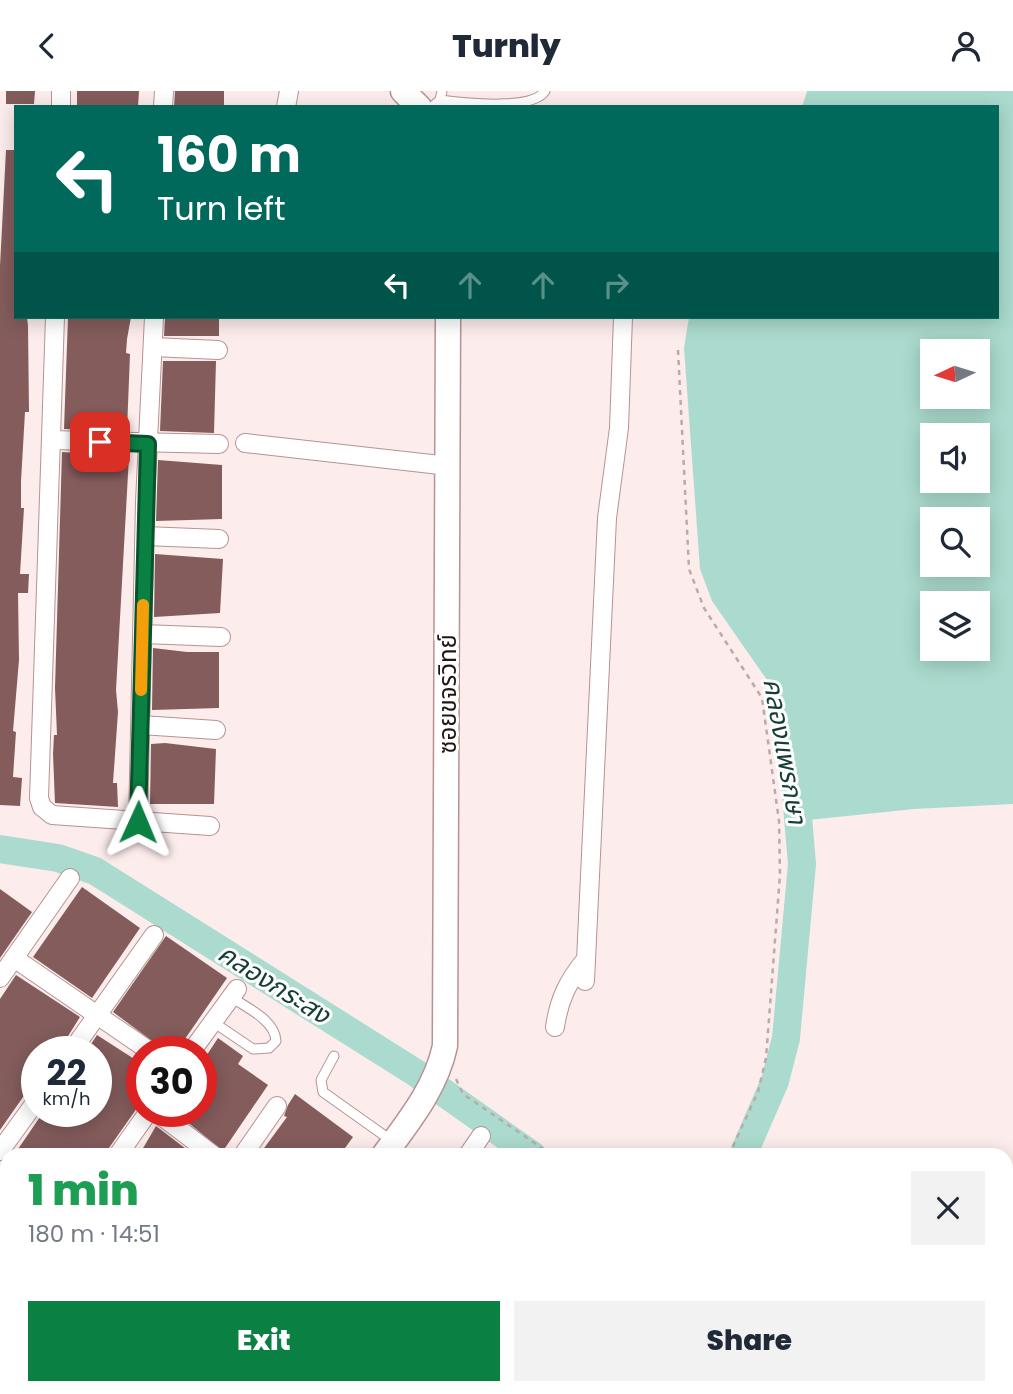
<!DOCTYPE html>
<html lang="en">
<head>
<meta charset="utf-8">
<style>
	:root { --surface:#fff; --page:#f2f2f3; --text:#1f2937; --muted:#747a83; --accent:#0b8043 }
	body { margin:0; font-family:Poppins,"Noto Sans Thai",sans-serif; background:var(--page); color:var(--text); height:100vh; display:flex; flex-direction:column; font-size:26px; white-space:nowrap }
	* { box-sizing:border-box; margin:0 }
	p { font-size:23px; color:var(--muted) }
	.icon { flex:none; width:38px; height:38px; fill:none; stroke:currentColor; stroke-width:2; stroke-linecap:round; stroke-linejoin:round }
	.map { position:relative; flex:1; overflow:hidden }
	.side { position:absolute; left:0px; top:1057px; width:1013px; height:247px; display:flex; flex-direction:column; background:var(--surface); border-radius:21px 21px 0 0; box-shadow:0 4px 18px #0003 }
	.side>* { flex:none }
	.banner { position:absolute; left:14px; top:14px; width:985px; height:214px; border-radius:0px; box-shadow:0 4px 18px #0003; background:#00695c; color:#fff; overflow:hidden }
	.needle { width:46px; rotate:266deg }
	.buttons { position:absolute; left:920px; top:248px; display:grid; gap:14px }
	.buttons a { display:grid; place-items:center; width:70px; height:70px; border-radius:0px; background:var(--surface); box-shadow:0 4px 18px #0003; font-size:35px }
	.speed { position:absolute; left:21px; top:945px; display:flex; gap:14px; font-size:35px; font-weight:700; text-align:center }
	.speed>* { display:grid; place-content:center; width:91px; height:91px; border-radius:50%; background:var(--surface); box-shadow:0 4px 18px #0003; line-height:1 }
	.speed small { font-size:18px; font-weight:400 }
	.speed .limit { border:10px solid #d22; background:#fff; color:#111 }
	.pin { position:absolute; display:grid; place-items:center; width:60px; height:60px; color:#fff; margin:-30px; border-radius:14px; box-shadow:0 4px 10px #0006 }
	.me { position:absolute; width:77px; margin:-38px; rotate:1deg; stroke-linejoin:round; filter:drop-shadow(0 0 5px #0008) }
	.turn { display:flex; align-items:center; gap:24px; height:147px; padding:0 28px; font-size:32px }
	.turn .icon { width:91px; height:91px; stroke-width:2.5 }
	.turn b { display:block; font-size:49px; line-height:60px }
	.lanes { display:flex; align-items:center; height:66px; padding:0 28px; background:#0003; justify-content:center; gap:35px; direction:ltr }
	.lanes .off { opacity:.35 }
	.round { display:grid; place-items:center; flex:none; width:74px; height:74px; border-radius:0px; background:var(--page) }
	.overview { display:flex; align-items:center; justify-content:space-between; height:119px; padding:0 28px }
	h1 { font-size:42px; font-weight:800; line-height:52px; color:#1e9e55 }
	.primary-button { display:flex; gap:14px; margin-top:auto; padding:14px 28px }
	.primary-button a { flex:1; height:80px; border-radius:0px; background:var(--accent); color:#fff; font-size:28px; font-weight:800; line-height:80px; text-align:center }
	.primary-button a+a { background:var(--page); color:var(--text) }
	header { display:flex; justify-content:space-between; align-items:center; height:91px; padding:0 28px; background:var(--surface); font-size:32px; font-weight:800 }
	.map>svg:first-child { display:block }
</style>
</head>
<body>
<header><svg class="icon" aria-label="back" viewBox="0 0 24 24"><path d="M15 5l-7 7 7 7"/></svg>Turnly<svg class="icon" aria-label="person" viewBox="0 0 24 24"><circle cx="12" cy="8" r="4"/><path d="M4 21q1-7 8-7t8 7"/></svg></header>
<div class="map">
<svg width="1013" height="1303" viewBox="0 0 1013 1303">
	<rect width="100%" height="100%" fill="#fcecec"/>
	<path fill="#abdbce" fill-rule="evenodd" d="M807 0H1013V713L914 718 789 731 774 599 712 510 700 478 684 257 689 226H998V16H802ZM933 261H978V306H933ZM933 345H978V390H933ZM933 429H978V474H933ZM933 513H978V558H933Z"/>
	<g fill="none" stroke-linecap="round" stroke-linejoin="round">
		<g stroke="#abdbce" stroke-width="28">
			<polyline points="0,758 58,767 95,780 416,982 532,1064"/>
			<polyline points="743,1064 775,990 786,947 802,773 795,691"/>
			<polyline points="721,1297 721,1303"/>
		</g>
	</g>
	<g fill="#845c5c">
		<polygon points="6,0 35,0 34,13 6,13"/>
		<polygon points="77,0 139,0 138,16 77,16"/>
		<polygon points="175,0 224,0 224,16 174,16"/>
		<polygon points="6,59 16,59 16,226 27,226 28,235 29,321 25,321 21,390 21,417 24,417 20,483 29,483 28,502 18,502 19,569 13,640 16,641 13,686 22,687 20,715 0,714 0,175"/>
		<polygon points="68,226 131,226 127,248 126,262 130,263 127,339 64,338"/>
		<polygon points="165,226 219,226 219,245 164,245"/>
		<polygon points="163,270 216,270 214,342 160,340"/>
		<polygon points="62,361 129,365 116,599 118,621 113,692 117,692 118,716 55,712 53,663 54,644 57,644 55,597"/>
		<polygon points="158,369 222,374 222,428 156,430"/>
		<polygon points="155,463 223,468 220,522 154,526"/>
		<polygon points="153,557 187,561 219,561 219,617 152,619"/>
		<polygon points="165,652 216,658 214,713 150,713 151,653"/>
		<polygon points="82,796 140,837 92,907 33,866"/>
		<polygon points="0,798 32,821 0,867"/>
		<polygon points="166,845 227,887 176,961 167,961 113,921"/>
		<polygon points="16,884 80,926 58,961 37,961 37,986 0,1039 0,908"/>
		<polygon points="97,944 142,973 142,1010 104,1064 14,1064 44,1020 96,1020 96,961 86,961"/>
		<polygon points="218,947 243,965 238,973 268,994 223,1060 174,1020 201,1020 201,973"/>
		<polygon points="295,1003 353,1046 340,1064 259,1064 287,1026 284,1025 288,1014"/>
		<polygon points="156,1035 194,1064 139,1064"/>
	</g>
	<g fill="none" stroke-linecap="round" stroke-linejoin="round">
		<defs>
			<g id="lane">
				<path d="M440 9C462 12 532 20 545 0"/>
				<polyline points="432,16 440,9 442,0"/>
				<path d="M213 931 253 958 269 957 276 950C275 929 247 917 231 906"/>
				<polyline points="334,965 321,989 323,1001 392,1050"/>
			</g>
			<g id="street">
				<polyline points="61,16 61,0"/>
				<polyline points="163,16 164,0"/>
				<polyline points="286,16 289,0"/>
				<polyline points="55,226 39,707 42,716 52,724 210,735"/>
				<polyline points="153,256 218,259"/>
				<polyline points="51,349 219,353"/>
				<polyline points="245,352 449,375"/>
				<polyline points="145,445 219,448"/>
				<polyline points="143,543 221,546"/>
				<polyline points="141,634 216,639"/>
				<polyline points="138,731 145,411 154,226"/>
				<polyline points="14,867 151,961"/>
				<polyline points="0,887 70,787"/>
				<polyline points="585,890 607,427 619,337 623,226"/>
				<path d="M555 936C559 908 568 890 586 868"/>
				<polyline points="71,961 154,844"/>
				<polyline points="191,961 237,898"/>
				<polyline points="155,1020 213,1064"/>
				<polyline points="0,1060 37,1009"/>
				<polyline points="118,1064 149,1020"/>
				<polyline points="243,1064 277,1015"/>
				<polyline points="468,1064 481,1045"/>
				<polyline points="0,1098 7,1103"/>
				<polyline points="0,1239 7,1228"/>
				<polyline points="343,1297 356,1303"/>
				<polyline points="653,1297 664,1303"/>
				<polyline points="784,1297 785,1303"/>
				<polyline points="864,1297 864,1303"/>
				<polyline points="70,1303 75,1297"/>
				<polyline points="941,1303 941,1297"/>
			</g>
			<g id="secondary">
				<polyline points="403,0 419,16"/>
				<path d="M384 1064C409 1030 436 997 445 955L448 226"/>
				<polyline points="214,1303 218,1297"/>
			</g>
		</defs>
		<use href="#lane" stroke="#b69392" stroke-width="11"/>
		<use href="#street" stroke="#b69392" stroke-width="20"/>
		<use href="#secondary" stroke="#b69392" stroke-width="27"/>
		<g stroke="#baabab" stroke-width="2.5" stroke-dasharray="5 5" stroke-linecap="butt">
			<polyline points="678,259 689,478 704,517 762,607 779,730 780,784 766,967 758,1001 729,1064"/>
			<polyline points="456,988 463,1003 552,1064"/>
		</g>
		<use href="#lane" stroke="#fff" stroke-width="9"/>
		<use href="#street" stroke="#fff" stroke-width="18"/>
		<use href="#secondary" stroke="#fff" stroke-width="24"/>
	</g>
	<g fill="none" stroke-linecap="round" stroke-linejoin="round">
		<defs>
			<polyline id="route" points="100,351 148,353 138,731"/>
		</defs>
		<use href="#route" stroke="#07532c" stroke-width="18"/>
		<use href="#route" stroke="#0b8043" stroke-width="12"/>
		<polyline stroke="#f59e0b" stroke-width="12" points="141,599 143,514"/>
	</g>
	<g text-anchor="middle" stroke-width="6" stroke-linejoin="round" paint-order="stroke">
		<g font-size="24" fill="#211414" stroke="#fdfdfd">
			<text transform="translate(448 603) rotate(-90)" y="8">ซอยขจรวิทย์</text>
		</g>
		<g font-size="26" font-style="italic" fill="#143e35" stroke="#fdfdfd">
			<text transform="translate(785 660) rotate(80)" y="9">คลองแพรกษา</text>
			<text transform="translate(274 893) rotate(32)" y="9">คลองกระสง</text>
		</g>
	</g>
</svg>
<div class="buttons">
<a><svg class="needle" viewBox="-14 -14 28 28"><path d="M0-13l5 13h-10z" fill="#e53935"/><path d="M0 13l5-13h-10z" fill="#747a83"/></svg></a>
<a><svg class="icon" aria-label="sound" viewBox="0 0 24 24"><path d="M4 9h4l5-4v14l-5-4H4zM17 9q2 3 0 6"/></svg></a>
<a><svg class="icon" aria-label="search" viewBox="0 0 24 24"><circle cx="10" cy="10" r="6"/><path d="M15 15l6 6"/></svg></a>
<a><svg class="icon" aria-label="layers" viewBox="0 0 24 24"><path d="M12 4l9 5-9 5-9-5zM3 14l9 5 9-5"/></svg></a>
</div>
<div class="speed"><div>22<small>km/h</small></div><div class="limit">30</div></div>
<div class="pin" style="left:100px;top:351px;background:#d93025"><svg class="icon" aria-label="arrive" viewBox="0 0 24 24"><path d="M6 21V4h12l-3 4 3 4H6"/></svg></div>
<svg class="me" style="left:138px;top:731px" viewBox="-20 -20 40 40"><path d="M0-17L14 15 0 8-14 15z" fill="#0b8043" stroke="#fff" stroke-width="4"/></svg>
<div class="banner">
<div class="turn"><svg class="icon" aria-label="left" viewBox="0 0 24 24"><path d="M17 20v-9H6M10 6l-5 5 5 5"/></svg><div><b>160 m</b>Turn left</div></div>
<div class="lanes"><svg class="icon" aria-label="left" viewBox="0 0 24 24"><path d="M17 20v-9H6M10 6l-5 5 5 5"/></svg><svg class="icon off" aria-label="ahead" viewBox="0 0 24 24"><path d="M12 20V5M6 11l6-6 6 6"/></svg><svg class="icon off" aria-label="ahead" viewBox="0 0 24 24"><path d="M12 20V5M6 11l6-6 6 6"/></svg><svg class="icon off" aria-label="right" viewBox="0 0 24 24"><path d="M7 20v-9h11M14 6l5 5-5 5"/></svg></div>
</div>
<section class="side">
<div class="overview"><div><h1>1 min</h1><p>180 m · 14:51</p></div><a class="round"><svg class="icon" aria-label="close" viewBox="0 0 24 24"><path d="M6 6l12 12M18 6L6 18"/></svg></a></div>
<div class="primary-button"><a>Exit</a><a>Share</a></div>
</section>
</div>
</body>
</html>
